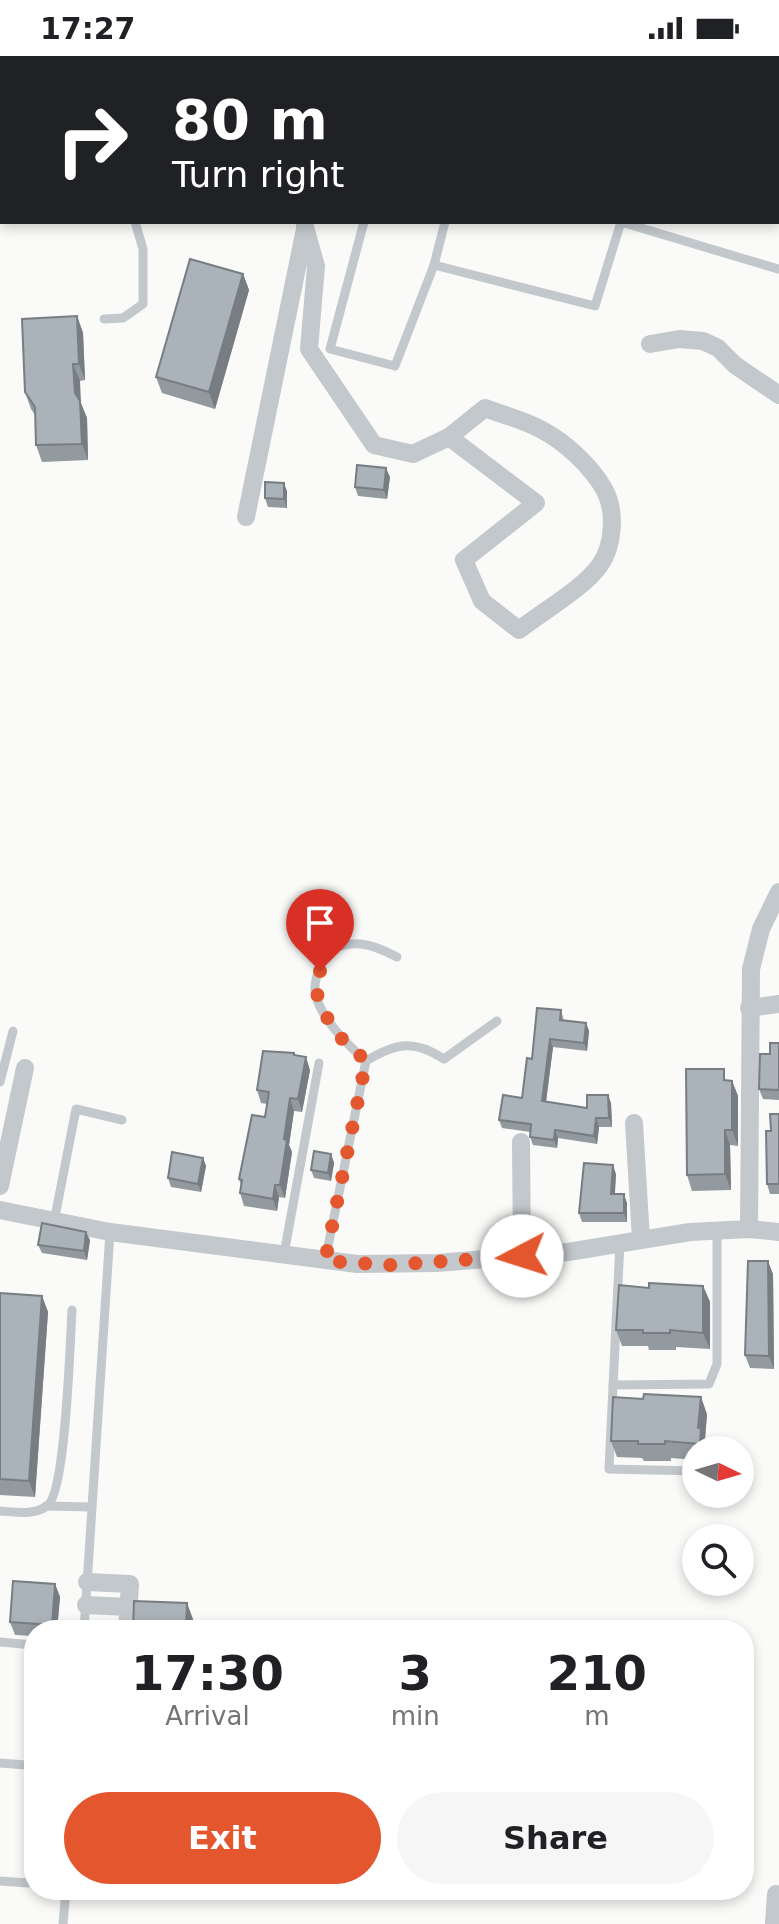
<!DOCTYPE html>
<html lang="en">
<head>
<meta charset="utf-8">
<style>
	:root { --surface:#fff; --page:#f6f6f6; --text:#202124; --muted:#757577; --accent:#e4572e }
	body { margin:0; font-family:"DejaVu Sans",sans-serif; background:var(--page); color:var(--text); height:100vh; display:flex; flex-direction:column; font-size:30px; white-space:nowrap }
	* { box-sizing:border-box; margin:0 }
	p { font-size:26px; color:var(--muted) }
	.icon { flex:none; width:44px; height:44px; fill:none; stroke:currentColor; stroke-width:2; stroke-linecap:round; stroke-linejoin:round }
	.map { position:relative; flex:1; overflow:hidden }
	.side { position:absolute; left:24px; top:1564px; width:730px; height:280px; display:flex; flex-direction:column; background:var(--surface); border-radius:32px; box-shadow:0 4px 12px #0003 }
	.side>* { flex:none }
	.hud { position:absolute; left:0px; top:0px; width:780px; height:168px; box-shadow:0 4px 12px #0003; background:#202124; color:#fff; overflow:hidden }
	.needle { width:52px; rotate:95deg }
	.controls { position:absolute; left:682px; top:1380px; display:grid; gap:16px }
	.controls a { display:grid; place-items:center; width:72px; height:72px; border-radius:50%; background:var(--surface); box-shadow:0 4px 12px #0003; font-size:40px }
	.pin { position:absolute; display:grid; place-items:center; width:68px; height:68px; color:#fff; margin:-82px -34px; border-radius:50% 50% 50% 0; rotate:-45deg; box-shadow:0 0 8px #0007 }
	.pin .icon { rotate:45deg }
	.me { position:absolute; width:88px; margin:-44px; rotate:265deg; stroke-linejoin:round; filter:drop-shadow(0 0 6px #0008) }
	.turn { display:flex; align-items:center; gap:28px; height:168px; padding:0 40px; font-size:36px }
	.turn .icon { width:104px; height:104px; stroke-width:2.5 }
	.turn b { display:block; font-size:56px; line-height:68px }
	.eta { display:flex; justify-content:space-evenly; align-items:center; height:136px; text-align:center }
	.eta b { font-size:48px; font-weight:600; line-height:56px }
	.action { display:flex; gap:16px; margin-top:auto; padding:16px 40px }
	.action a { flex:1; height:92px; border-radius:48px; background:var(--accent); color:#fff; font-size:32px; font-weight:600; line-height:92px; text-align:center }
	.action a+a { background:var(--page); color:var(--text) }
	.status { display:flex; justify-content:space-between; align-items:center; height:56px; padding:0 40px; background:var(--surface); direction:ltr }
	.status svg { height:22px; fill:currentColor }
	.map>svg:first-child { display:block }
</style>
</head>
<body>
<div class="status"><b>17:27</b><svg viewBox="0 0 49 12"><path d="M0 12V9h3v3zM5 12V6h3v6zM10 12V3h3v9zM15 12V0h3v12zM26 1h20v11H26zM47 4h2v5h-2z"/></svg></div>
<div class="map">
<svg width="779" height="1868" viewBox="0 0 779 1868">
	<rect width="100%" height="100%" fill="#fafaf8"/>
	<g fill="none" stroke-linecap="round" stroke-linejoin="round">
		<g stroke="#c3c8cc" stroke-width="9">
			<polyline points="44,2 45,0"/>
			<polyline points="634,2 636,0"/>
			<polyline points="690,2 690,0"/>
			<polyline points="778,95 779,95"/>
			<polyline points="0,121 2,121"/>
			<polyline points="0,141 2,134"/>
			<polyline points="364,166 330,293 395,310 434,209 595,250 621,166 778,213"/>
			<polyline points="434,209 445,166"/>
			<polyline points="104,263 123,262 143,248 143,193 135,166"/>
			<path d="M366 1005C396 987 414 983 444 1003L497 965"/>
			<polyline points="0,1026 13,975"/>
			<polyline points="54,1166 76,1053 122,1064"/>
			<polyline points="620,1186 609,1413 696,1415"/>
			<polyline points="284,1198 319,1007"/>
			<path d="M325 1205 366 1005C349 990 316 958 315 933 314 922 322 906 325 896 353 882 370 887 397 901"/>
			<polyline points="613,1329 709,1328 717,1308 717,1174"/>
			<polyline points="46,1450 92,1451"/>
			<path d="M0 1455C16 1456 35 1460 48 1449 66 1433 70 1286 72 1254"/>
			<polyline points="84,1574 110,1176"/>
			<polyline points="0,1586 34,1589"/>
			<polyline points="0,1707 26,1709"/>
			<polyline points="0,1825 28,1827"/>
			<polyline points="63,1868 66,1834"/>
		</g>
		<g stroke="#c3c8cc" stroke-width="18">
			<polyline points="64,0 73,2"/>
			<polyline points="303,2 306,0"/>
			<polyline points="305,171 316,210 309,293 374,389 413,398 449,381"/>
			<polyline points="650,288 679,283 703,285 718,292 735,309 779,339"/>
			<path d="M485 352C503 359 525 364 542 374 565 386 591 410 604 433 616 454 614 489 600 509 583 533 543 555 519 574L482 545 464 504 536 447 449 381Z"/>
			<polyline points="246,461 305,173"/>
			<polyline points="749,952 779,948"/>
			<polyline points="634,1067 641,1183"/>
			<polyline points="521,1086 522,1200"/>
			<polyline points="0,1130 25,1012"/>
			<polyline points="0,1154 110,1176 357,1208 437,1207 568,1196 690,1176 749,1173 779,1176"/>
			<polyline points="749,1173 751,913 761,873 779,836"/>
			<polyline points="87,1526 130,1528 127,1574"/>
			<polyline points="86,1549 128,1551"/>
			<polyline points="774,1868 776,1838"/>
		</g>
	</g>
	<g fill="#929a9f">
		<polygon points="718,0 779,0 779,11 778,2 717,2"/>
		<polygon points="243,218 249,234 215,353 162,337 156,321"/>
		<polygon points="77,260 83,277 85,324 80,325 80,345 87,362 88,404 42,406 36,389 35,359 31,353 25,336"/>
		<polygon points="390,421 387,443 358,440 355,431"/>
		<polygon points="287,435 287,452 268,451 265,442"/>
		<polygon points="561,954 564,965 586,967 589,975 587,995 553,991 546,1046 587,1052 611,1047 612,1071 599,1071 597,1088 558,1082 557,1092 533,1089 530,1081 530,1076 502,1072 499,1064 522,1042 532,1003"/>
		<polygon points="779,987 779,1044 763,1043 759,1033 770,998"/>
		<polygon points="295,1000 310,1014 302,1056 294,1055 289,1089 292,1096 285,1142 279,1141 277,1155 244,1150 240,1137 241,1129 239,1123 265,1061 267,1048 261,1047 257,1034"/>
		<polygon points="728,1025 732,1025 738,1040 738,1090 730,1089 731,1134 692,1135 687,1119"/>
		<polygon points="779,1058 779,1138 770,1138 767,1128 771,1075"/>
		<polygon points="331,1098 334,1107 331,1125 314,1122 311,1114"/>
		<polygon points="203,1102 206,1110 201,1136 171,1131 168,1122"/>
		<polygon points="616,1118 615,1138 627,1147 627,1166 582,1166 579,1157"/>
		<polygon points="90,1184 87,1204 42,1197 38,1189"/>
		<polygon points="773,1218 774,1313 750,1312 745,1299"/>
		<polygon points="703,1230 710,1246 710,1293 676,1291 676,1294 649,1294 648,1290 622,1290 616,1274 649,1232"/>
		<polygon points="0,1237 42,1240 48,1256 35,1441 0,1439"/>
		<polygon points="707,1358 705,1383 707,1389 707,1394 696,1394 696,1404 671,1402 671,1405 644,1405 642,1402 617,1401 611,1385"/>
		<polygon points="55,1528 60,1541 57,1574 34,1574 34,1580 15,1579 10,1566"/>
	</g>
	<g fill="#777d82">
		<polygon points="0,0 2,0 2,22 0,36"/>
		<polygon points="243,218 249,234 215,353 209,336"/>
		<polygon points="77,260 83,277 85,324 79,308"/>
		<polygon points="73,308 80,325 81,348 80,345 87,362 88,404 82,388 75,337"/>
		<polygon points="386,412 390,421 387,443 384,434"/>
		<polygon points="284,427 287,435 287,452 284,443"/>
		<polygon points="586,967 589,975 587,995 584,987"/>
		<polygon points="550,983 553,991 545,1053 542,1045"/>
		<polygon points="306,1001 310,1014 302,1056 298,1043"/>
		<polygon points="732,1025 738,1040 738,1090 732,1074"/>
		<polygon points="608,1039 611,1047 612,1071 609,1062"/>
		<polygon points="290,1042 294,1055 289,1089 292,1096 285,1142 280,1129 284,1083"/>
		<polygon points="596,1062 599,1071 597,1088 594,1080"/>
		<polygon points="555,1074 558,1082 557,1092 554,1084"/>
		<polygon points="725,1074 730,1089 731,1134 725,1118"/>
		<polygon points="331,1098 334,1107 331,1125 328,1117"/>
		<polygon points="203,1102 206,1110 201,1136 198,1128"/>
		<polygon points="613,1109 616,1118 614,1146 611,1138"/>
		<polygon points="275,1129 279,1141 277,1155 273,1143"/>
		<polygon points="624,1138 627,1147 627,1166 624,1157"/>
		<polygon points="86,1176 90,1184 87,1204 84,1195"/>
		<polygon points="768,1205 773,1218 774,1313 769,1300"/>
		<polygon points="703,1230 710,1246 710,1293 703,1277"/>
		<polygon points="42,1240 48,1256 35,1441 29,1425"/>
		<polygon points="701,1341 707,1358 705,1383 707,1389 707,1394 702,1394 700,1388 698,1372"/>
		<polygon points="55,1528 60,1541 57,1574 54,1574 52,1569"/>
		<polygon points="187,1547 193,1563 193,1574 186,1574"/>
	</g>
	<g fill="#aab3b9" stroke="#777d82" stroke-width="2">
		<polygon points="718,0 758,0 758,2 717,2"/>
		<rect x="778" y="54" width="1" height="20"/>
		<polygon points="778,107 779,108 779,151 778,150"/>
		<polygon points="190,203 243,218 209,336 156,321"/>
		<polygon points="77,260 79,308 73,308 75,337 80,345 82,388 36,389 35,351 25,336 22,263"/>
		<polygon points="357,409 386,412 384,434 355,431"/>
		<polygon points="265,426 284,427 284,443 265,442"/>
		<polygon points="537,952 561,954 560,964 586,967 584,987 550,983 542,1045 587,1052 587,1039 608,1039 609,1062 596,1062 594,1080 555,1074 554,1084 530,1081 531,1068 499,1064 503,1039 522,1042 527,1002 532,1003"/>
		<polygon points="770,987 779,987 779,1034 759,1033 760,998 770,998"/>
		<polygon points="263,995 294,997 294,999 306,1001 298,1043 290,1042 284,1083 287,1084 280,1129 275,1129 273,1143 240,1137 242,1124 239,1123 252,1059 265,1061 269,1036 257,1034"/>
		<polygon points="686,1013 724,1013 724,1024 732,1025 732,1074 725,1074 725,1118 687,1119"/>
		<polygon points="770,1058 779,1058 779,1128 767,1128 766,1075 771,1075"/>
		<polygon points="314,1095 331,1098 328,1117 311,1114"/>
		<polygon points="172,1096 203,1102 198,1128 168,1122"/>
		<polygon points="584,1107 613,1109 611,1138 624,1138 624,1157 579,1157"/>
		<polygon points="42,1167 86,1176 84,1195 38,1189"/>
		<polygon points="748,1205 768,1205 769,1300 745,1299"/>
		<polygon points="649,1227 703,1230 703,1277 670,1274 670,1277 643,1277 643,1274 616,1274 619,1229 649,1232"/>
		<polygon points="0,1237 42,1240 29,1425 0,1423"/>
		<polygon points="644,1338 701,1341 698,1372 701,1372 700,1388 665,1385 665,1388 638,1388 638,1385 611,1385 613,1341 643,1343"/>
		<polygon points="13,1525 55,1528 52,1569 10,1566"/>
		<polygon points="134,1545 187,1547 186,1574 133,1574"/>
	</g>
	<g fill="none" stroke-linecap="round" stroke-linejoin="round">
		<polyline stroke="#e4572e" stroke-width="14" stroke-dasharray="0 25.2" points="320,915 315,933 326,960 341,982 366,1005 325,1205 390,1209 522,1200"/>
	</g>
</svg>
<div class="controls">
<a><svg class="needle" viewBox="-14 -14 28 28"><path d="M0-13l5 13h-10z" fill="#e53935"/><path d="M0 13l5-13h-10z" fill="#757577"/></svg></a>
<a><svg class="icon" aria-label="search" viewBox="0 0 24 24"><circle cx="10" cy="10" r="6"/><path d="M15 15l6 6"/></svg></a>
</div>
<div class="pin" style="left:320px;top:915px;background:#d93025"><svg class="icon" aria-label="arrive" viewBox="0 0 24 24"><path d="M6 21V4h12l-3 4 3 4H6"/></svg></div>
<svg class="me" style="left:522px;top:1200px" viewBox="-20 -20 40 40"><circle r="19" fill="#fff"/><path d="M0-13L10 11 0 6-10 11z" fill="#e4572e"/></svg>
<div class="hud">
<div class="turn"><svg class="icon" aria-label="right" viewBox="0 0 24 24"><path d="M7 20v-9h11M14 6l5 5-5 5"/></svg><div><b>80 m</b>Turn right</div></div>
</div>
<section class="side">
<div class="eta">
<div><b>17:30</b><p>Arrival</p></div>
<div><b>3</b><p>min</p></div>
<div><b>210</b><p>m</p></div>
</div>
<div class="action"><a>Exit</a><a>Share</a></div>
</section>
</div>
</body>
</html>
